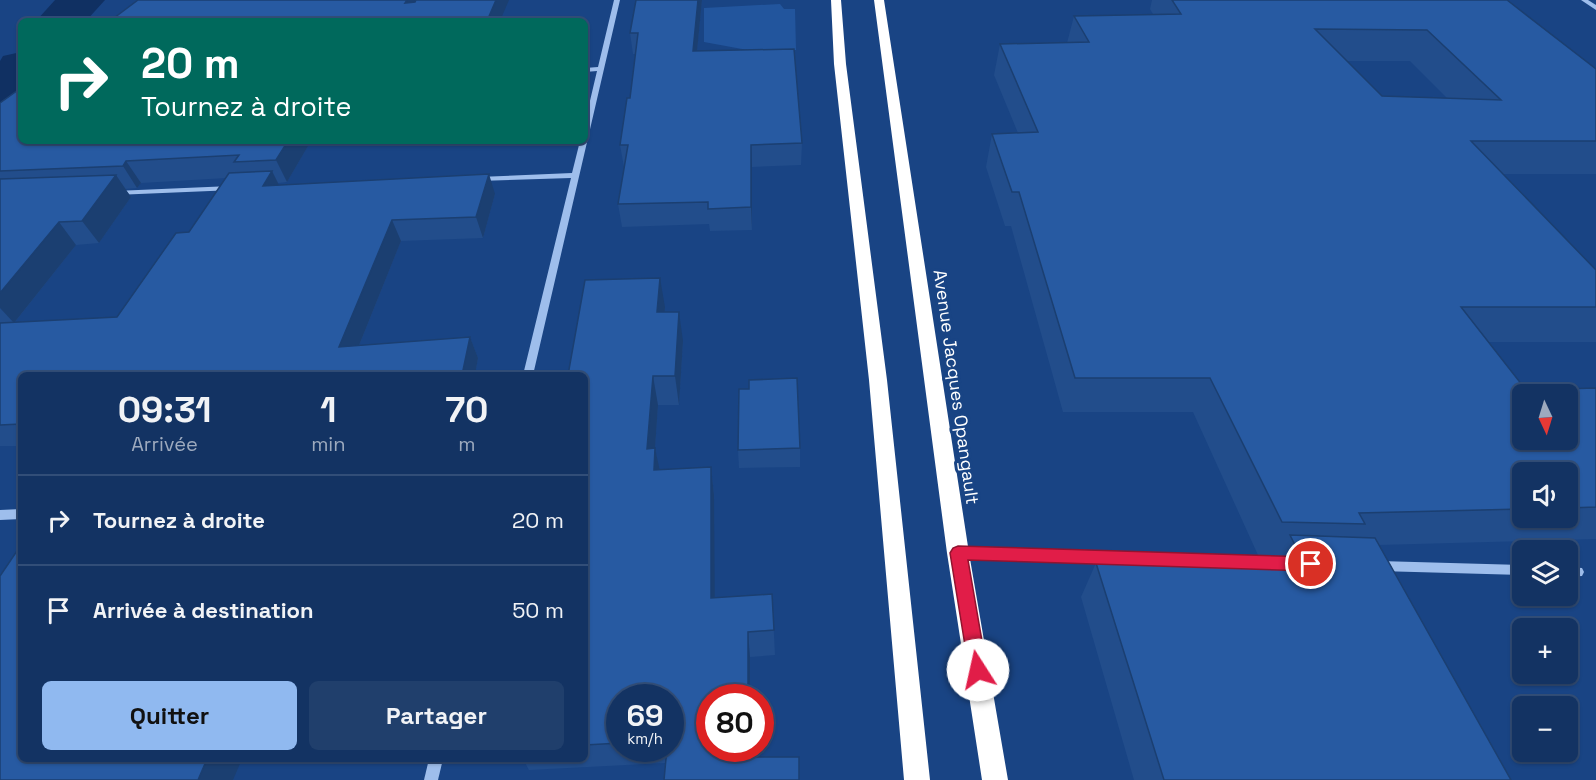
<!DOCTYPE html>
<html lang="fr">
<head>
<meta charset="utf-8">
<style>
	:root { --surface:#133363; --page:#203f6c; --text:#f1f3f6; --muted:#9daabe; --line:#324e78; --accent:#90b9f0 }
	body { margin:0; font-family:"Space Grotesk",sans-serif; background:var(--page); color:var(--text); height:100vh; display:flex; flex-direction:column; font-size:22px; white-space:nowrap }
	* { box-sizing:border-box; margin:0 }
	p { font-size:20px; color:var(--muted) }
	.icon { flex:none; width:33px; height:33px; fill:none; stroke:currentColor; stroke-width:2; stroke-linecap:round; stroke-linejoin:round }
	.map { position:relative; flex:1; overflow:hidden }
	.side { position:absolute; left:18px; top:372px; width:570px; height:390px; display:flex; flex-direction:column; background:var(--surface); border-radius:9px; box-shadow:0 2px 4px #0004,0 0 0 2px var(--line) }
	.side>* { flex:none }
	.guide { position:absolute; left:18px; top:18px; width:570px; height:126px; border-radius:9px; box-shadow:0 2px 4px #0004,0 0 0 2px var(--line); background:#00695c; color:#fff; overflow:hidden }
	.needle { width:39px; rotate:176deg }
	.buttons { position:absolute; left:1512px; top:384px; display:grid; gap:12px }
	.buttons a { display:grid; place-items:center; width:66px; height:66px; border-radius:9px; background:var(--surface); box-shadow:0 2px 4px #0004,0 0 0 2px var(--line); font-size:30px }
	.speed { position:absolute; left:606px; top:684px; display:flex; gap:12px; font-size:30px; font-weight:700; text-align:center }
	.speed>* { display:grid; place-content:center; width:78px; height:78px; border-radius:50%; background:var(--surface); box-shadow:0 2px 4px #0004,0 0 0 2px var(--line); line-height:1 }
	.speed small { font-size:15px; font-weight:400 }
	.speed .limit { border:9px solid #d22; background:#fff; color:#111 }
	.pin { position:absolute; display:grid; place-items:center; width:51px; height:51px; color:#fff; margin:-26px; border:3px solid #fff; border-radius:50%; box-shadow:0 2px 6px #0007 }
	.me { position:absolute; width:66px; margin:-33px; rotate:350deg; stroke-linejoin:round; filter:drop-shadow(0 0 4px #0008) }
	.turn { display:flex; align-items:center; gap:21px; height:126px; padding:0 24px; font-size:27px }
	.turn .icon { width:78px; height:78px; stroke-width:2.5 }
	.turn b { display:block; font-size:42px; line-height:51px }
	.eta { display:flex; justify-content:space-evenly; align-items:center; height:102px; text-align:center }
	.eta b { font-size:36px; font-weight:700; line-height:42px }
	.cta { display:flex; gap:12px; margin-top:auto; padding:12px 24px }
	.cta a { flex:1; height:69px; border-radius:9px; background:var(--accent); color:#111; font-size:24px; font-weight:700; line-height:69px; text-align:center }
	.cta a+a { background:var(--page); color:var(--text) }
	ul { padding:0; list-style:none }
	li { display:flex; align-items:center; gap:18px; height:90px; padding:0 24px; border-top:2px solid var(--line) }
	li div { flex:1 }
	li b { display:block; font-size:22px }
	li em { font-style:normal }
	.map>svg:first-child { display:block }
</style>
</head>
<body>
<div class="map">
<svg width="1596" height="780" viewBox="0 0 1596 780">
	<rect width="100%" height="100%" fill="#194484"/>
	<polygon fill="#22559d" points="780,4 784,9 795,9 796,50 753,51 704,42 704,8"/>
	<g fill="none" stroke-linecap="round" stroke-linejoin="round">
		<g fill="#103062" fill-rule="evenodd">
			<polygon points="55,0 105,0 86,21 36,21"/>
			<polygon points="21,52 21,131 0,138 0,61 3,56"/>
		</g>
		<g fill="#9ebeec" fill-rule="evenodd">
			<polygon points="614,0 620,0 533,375 523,375 571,178 478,181 474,179 478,177 572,173 580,141 585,141 585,122 597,71 585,72 585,68 598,67"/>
			<polygon points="1581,0 1588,0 1596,5 1596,10"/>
			<polygon points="231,186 235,188 234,190 115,195 111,193 115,191"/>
			<polygon points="21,509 21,519 0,520 0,510"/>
			<polygon points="958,548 1282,558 1286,559 1288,563 1286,567 1282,568 958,558 954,557 952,553 954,549"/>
			<polygon points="1379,561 1522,565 1522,575 1379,571 1375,570 1373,566 1375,562"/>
			<polygon points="1568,567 1582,568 1584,572 1582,576 1568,577"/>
			<polygon points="429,759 443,759 438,780 424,780"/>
		</g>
		<g fill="#fff" fill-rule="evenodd">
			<polygon points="831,0 841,0 846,64 887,380 930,780 904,780 869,380 834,64"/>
			<polygon points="874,0 884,0 969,553 1008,780 982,780 947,553"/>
		</g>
	</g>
	<g fill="#224d8b" fill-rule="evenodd">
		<polygon points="636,0 702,0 697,51 802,143 801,165 752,167 752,230 710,231 709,224 622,227 618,204 624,167 620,145 630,98 635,54 633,54 630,33"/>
		<path d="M1152 0H1507L1596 69V174H1503L1596 270V342H1488L1526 390 1596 388V539L1379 545 1511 780H1134L1081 597 1096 563 1266 568 1275 555H1258L1193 412H1063L1011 226H1005L986 167 992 134 1018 133 994 75 1000 44 1067 43 1074 16 1153 14 1150 9ZM1346 61H1410L1447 98 1382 96ZM1522 472H1568V518H1522Z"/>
		<path d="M0 103 311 141 287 182 278 183 279 185 495 194 483 238 401 241 359 346 470 337 478 358 475 375H21V446H0ZM226 178 189 232 117 317 15 322 76 245 99 243 131 197 125 189 137 188 141 183Z"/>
		<path d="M665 307 664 312 683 341 679 405H658L655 448 659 470 711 467 714 495V598L772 594 775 655 750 657 710 748H751V757L665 763 529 770 523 759H585V375ZM620 698H670V748H620Z"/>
		<polygon points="800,448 800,467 739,468 738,450"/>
	</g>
	<g fill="#1b3f71">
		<polygon points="407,0 422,0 424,6 405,3"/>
		<polygon points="496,0 509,0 500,21 487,21"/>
		<polygon points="698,0 702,0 695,72 693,51"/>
		<polygon points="288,141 311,141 287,182 276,160"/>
		<polygon points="751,145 752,167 752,230 751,207"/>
		<polygon points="126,161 141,183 137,188 123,166"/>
		<polygon points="272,171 282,191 263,186"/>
		<polygon points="489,174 495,194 483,238 476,217"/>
		<polygon points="116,175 131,197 99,243 82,221"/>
		<polygon points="392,220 401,241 350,368 339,347"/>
		<polygon points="59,222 76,245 14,323 0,308 0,293"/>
		<polygon points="660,278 665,307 662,341 657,312"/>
		<polygon points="679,312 683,341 679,405 675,376"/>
		<polygon points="470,337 478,358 475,375 462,375"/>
		<polygon points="653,376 658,405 653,477 647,449"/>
		<polygon points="655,448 661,476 654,470"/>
		<polygon points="711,467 714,495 715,624 711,598"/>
		<polygon points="748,632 750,657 750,698 748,698"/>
		<polygon points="749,748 751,748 751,778 749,757"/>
		<polygon points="207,759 242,759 233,780 198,780"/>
	</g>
	<g fill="#275aa2" stroke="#1b3f71" stroke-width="1.5" fill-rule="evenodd">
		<polygon points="138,0 407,0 405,3 415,2 416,0 496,0 487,21 110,21"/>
		<polygon points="636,0 698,0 693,51 794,49 802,143 751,145 751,207 708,209 708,202 618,204 628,145 620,145 627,98 630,98 638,33 630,33"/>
		<path d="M1172 0H1507L1596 69V141H1471L1596 270V307H1461L1526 390 1596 388V507L1568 508V472H1522V509L1359 513 1365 524 1282 522 1210 378H1075L1019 192H1012L992 134 1038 132 1000 44 1089 42 1074 16 1181 14ZM1315 29 1427 30 1501 100 1382 96ZM1522 394H1568V440H1522Z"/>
		<polygon points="21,88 21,141 288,141 276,160 234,162 239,155 126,161 123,166 0,171 0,103"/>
		<polygon points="272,171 263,186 489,174 476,217 392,220 339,347 470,337 462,375 21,375 21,424 0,425 0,323 117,317 176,233 189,232 229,173"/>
		<polygon points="116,175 82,221 59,222 0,293 0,179"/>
		<polygon points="660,278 657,312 679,312 675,376 653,376 647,449 655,448 654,470 711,467 711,598 772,594 774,630 748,632 748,698 710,698 710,748 749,748 749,757 799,757 799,780 664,780 667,748 670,748 670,698 620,698 620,743 585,745 585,375 568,375 585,280"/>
		<polygon points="797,378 800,448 738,450 739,389 749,389 749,380"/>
		<polygon points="1290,535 1375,538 1511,780 1164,780 1096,563 1307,569"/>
		<polygon points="21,545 21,759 207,759 198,780 0,780 0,576"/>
	</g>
	<polygon fill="#e11d48" stroke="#92132f" stroke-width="1.5" points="958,546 1311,557 1317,559 1319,564 1317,569 1311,571 968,560 987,670 985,676 978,678 972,676 969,670 950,553 953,548"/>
	<g text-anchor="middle" stroke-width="6" stroke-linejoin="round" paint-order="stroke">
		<g font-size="18" fill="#fff" stroke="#194484">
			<text transform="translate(956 387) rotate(82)" y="6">Avenue Jacques Opangault</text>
		</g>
	</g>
</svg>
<div class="buttons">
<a><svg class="needle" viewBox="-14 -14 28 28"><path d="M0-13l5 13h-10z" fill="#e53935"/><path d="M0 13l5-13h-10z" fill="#9daabe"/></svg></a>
<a><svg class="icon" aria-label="sound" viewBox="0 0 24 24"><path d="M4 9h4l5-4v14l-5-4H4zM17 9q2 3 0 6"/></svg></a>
<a><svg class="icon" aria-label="layers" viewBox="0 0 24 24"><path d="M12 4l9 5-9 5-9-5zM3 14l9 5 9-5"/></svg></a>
<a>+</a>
<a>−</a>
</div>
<div class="speed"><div>69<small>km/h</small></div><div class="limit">80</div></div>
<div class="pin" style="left:1311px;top:564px;background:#d93025"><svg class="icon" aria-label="arrive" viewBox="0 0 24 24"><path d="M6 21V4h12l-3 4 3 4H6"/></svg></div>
<svg class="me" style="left:978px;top:670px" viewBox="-20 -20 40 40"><circle r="19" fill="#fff"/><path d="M0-13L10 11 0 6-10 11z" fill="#e11d48"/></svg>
<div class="guide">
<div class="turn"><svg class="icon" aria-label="right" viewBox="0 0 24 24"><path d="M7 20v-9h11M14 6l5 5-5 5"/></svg><div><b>20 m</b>Tournez à droite</div></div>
</div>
<section class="side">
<div class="eta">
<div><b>09:31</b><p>Arrivée</p></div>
<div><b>1</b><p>min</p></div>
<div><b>70</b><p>m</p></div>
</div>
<ul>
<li><svg class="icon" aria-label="right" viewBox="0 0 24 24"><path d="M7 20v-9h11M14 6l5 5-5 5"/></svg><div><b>Tournez à droite</b></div><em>20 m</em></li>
<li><svg class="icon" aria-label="arrive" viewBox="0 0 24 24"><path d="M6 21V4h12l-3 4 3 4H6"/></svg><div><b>Arrivée à destination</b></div><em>50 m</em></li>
</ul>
<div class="cta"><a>Quitter</a><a>Partager</a></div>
</section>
</div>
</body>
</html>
